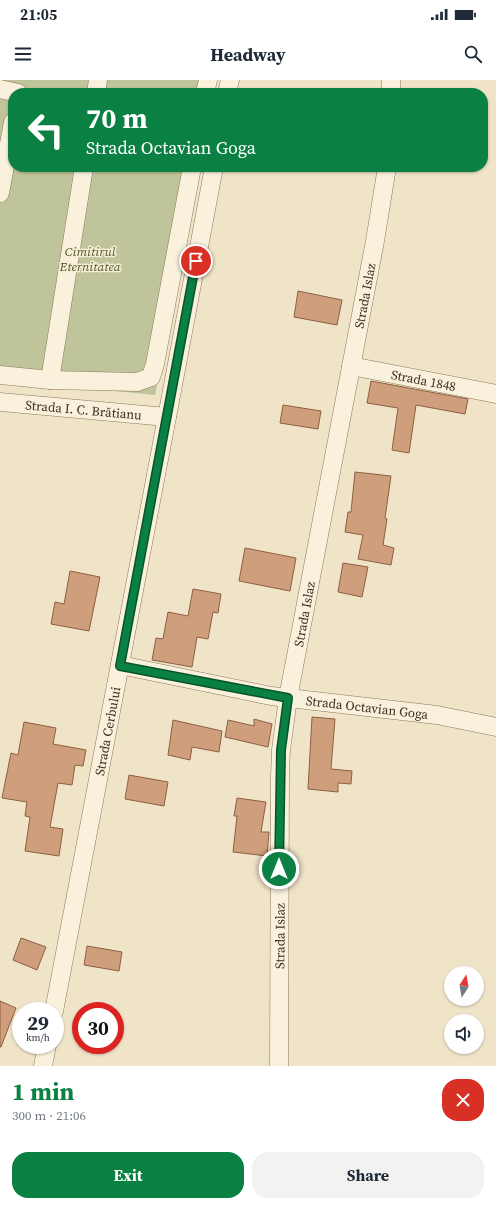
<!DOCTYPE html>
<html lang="en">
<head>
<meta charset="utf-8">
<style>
	:root { --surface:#fff; --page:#f2f2f3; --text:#1f2937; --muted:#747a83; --accent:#0b8043 }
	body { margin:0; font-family:"Source Serif 4",serif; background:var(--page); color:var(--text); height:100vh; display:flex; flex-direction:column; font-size:15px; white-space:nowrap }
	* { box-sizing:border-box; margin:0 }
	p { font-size:13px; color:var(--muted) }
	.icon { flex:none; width:22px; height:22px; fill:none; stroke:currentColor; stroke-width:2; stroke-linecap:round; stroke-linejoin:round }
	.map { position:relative; height:986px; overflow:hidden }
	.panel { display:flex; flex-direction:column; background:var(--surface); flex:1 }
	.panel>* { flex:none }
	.guide { position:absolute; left:8px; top:8px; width:480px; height:84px; border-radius:16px; box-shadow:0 1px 3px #0004; background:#0b8043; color:#fff; overflow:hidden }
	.needle { width:26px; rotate:11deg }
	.tools { position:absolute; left:444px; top:886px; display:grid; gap:8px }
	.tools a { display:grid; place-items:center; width:40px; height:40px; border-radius:50%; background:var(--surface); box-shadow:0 1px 3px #0004; font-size:20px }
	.speed { position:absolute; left:12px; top:922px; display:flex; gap:8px; font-size:20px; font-weight:700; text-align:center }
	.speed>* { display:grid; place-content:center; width:52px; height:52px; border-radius:50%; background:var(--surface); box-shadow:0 1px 3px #0004; line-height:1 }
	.speed small { font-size:10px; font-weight:400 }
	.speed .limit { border:6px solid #d22; background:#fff; color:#111 }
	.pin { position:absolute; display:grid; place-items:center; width:34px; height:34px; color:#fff; margin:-17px; border:2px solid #fff; border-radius:50%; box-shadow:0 1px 4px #0007 }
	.me { position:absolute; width:44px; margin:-22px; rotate:0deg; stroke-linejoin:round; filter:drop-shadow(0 0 3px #0008) }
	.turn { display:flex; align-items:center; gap:14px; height:84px; padding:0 12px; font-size:18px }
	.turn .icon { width:52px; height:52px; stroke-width:2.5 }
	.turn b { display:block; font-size:28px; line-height:34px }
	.round { display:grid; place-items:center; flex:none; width:42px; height:42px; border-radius:16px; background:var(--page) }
	.head { display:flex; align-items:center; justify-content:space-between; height:68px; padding:0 12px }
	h1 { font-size:24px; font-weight:700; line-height:30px; color:var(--accent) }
	.cta { display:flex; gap:8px; margin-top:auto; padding:8px 12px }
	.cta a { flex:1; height:46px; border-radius:16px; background:var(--accent); color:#fff; font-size:16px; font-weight:700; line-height:46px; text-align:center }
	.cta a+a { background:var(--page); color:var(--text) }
	.status { display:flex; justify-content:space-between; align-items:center; height:28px; padding:0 20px; background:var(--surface); direction:ltr }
	.status svg { height:11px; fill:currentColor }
	header { display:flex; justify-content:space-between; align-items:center; height:52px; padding:0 12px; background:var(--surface); font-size:18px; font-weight:700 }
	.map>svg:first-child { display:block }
</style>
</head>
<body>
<div class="status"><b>21:05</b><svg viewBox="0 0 49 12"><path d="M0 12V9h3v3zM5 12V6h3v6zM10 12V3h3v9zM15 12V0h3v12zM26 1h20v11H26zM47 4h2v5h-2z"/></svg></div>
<header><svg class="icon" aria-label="menu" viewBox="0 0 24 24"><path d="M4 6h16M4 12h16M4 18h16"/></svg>Headway<svg class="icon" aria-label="search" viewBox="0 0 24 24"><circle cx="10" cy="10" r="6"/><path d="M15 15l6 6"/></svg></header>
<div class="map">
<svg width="496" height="986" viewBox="0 0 496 986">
	<rect width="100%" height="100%" fill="#f0e4c8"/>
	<polygon fill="#bfc49a" points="0,0 217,0 214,13 13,13 13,87 200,87 155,315 53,305 0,297"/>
	<g fill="#cf9f7d" stroke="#8d5f41">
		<polygon points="298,211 342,220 337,245 294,237"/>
		<polygon points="371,301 468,319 465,334 416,325 409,373 392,370 398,328 367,323"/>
		<polygon points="283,325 321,331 318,349 280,343"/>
		<polygon points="355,392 391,396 385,438 387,439 383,465 394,468 391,485 358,479 363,455 345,452 348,432 351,432"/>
		<polygon points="245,468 296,478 290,511 239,501"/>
		<polygon points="343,483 368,487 362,517 338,512"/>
		<polygon points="70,491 100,497 89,551 51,544 55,522 64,524"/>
		<polygon points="193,509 221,514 218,533 213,532 208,559 197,557 192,587 152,580 156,558 163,559 168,532 188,536"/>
		<polygon points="312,637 335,639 331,689 352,691 351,704 338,703 338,712 308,709"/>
		<polygon points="254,639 272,644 268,667 225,657 228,640 254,646"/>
		<polygon points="173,640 222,651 219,672 192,667 190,680 168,675"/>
		<polygon points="24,642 56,648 53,664 86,670 83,686 75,685 72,705 58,703 50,747 63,749 59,776 25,771 30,737 25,736 27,722 2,718 11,673 18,675"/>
		<polygon points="129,695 168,702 164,726 125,719"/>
		<polygon points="237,718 266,722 261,752 269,752 267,776 233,772 237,736 234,736"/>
		<polygon points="21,858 46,867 37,890 13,880"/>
		<polygon points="87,866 122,872 119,891 84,885"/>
		<polygon points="0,921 16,928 1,967 0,967"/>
	</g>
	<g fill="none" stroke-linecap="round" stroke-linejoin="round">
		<defs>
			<g id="minor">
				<polyline points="0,9 18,13"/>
				<polyline points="96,13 98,0"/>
				<polyline points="205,13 208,0"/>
				<polyline points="227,13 230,0"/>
				<polyline points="391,13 391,0"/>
				<polyline points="0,113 13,42"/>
				<path id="s1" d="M351 286 496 314"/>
				<polyline points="0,295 50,300 137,302 151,297 155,284 192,87"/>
				<polyline points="50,300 84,87"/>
				<path id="s2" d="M0 322 167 337"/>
				<path id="s3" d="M120 585 271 616 437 635 496 647"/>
				<path id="s4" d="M54 931 167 337 214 87"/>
				<polyline points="43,986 47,965"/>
				<path id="s5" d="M279 986 280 696 281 670 288 618 375 161 387 87"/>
			</g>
		</defs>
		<use href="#minor" stroke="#8d765c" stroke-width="19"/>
		<use href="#minor" stroke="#faf1dc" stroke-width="18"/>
	</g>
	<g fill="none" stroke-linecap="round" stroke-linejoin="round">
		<defs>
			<polyline id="route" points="196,181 120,586 288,618 281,670 279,789"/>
		</defs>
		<use href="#route" stroke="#07532c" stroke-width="10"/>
		<use href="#route" stroke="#0b8043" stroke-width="7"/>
	</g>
	<g text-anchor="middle" stroke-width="3" stroke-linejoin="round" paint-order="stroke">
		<g font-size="13" font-style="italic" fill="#4d5a26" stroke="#f7eed8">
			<text x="90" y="176">Cimitirul<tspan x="90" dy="15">Eternitatea</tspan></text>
		</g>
		<g font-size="13" fill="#3d2e20" stroke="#f7eed8">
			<text dy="5" stroke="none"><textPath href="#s5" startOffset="778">Strada Islaz</textPath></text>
			<text dy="5" stroke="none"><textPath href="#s1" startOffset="74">Strada 1848</textPath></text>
			<text dy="5" stroke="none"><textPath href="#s2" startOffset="84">Strada I. C. Brătianu</textPath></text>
			<text dy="5" stroke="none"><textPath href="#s5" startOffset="454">Strada Islaz</textPath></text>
			<text dy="5" stroke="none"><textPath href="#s3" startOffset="251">Strada Octavian Goga</textPath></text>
			<text dy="5" stroke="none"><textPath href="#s4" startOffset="285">Strada Cerbului</textPath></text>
			<text dy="5" stroke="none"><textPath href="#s5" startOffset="130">Strada Islaz</textPath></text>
		</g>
	</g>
</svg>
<div class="tools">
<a><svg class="needle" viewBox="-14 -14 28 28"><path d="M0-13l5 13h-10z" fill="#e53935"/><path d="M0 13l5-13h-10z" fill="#747a83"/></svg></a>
<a><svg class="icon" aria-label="sound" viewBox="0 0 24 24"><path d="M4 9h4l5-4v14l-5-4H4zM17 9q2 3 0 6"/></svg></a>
</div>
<div class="speed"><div>29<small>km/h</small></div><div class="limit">30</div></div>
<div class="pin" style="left:196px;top:181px;background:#d93025"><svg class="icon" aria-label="arrive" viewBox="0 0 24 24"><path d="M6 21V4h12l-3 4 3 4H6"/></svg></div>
<svg class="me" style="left:279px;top:789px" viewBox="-20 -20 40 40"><circle r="17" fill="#0b8043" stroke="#fff" stroke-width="3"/><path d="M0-11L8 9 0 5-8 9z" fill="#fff"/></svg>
<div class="guide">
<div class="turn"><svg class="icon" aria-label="left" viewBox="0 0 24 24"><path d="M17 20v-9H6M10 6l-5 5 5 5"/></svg><div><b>70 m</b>Strada Octavian Goga</div></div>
</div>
</div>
<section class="panel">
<div class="head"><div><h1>1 min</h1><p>300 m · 21:06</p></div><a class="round" style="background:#d93025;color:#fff"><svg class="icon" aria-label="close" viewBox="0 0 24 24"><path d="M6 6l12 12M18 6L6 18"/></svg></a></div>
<div class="cta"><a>Exit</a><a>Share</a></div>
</section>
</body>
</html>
